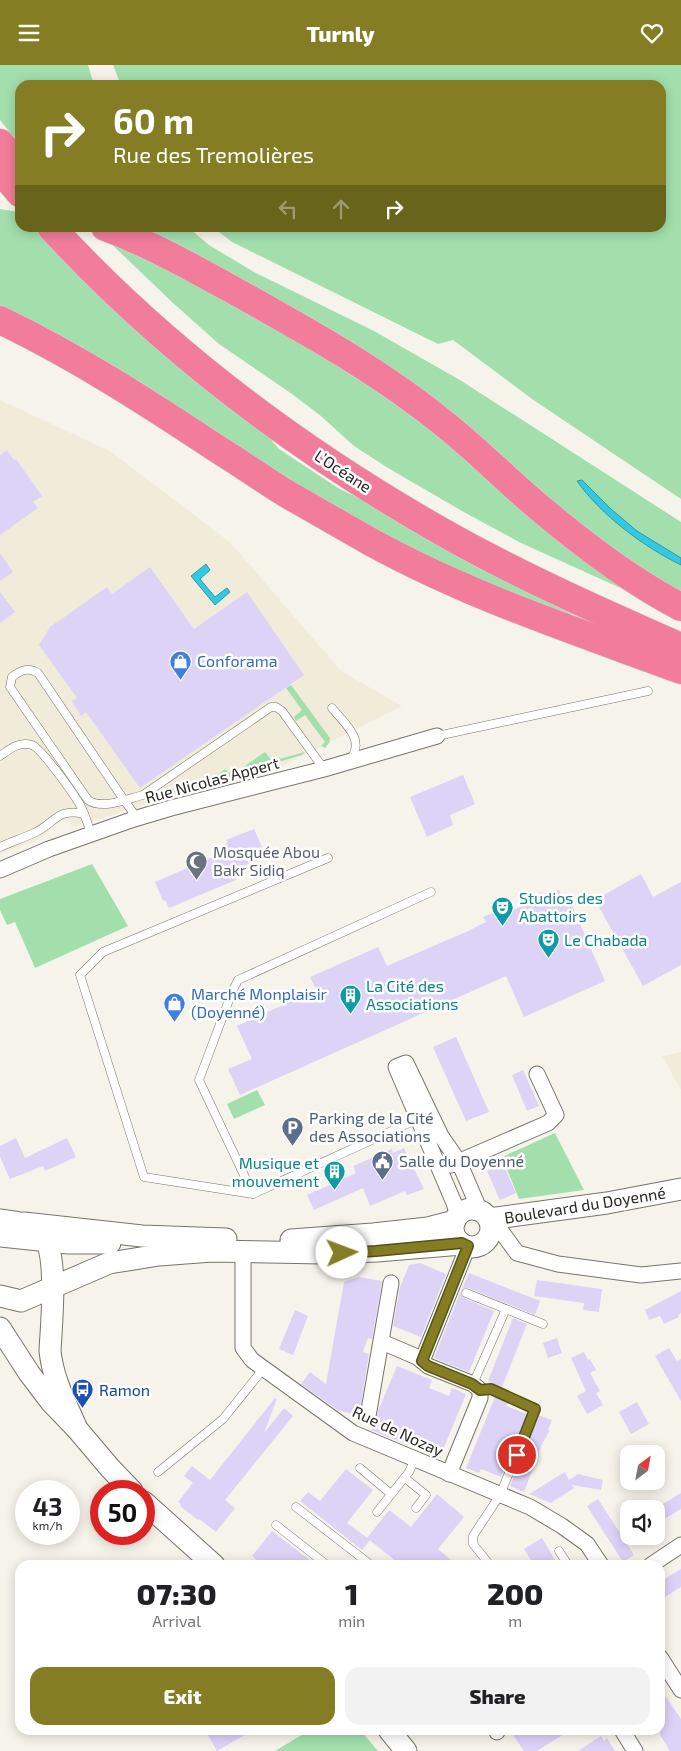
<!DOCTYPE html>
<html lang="en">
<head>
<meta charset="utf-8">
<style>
	:root { --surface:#fff; --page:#f2f2f2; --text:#202124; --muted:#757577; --accent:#847d23 }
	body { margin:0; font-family:"Exo 2",sans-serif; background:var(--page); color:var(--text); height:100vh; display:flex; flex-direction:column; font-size:19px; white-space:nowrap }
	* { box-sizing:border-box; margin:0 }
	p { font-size:16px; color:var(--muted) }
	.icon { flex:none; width:28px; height:28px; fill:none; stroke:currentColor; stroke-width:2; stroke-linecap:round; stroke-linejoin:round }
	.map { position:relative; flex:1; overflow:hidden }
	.drawer { position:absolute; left:15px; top:1495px; width:650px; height:175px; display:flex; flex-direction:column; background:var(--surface); border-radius:15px; box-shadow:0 2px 12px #0003 }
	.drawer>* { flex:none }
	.top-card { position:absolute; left:15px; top:15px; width:651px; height:152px; border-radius:15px; box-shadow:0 2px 12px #0003; background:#847d23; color:#fff; overflow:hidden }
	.needle { width:32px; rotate:32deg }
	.fabs { position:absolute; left:620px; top:1380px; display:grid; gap:10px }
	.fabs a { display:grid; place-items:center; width:45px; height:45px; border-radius:10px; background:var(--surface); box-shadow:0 2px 12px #0003; font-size:25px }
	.speed { position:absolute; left:15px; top:1415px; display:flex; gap:10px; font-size:25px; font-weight:700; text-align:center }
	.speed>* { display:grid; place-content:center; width:65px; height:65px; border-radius:50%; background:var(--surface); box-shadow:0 2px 12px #0003; line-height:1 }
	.speed small { font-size:12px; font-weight:400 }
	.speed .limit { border:8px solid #d22; background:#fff; color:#111 }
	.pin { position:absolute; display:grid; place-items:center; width:42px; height:42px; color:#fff; margin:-21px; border:2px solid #fff; border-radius:50%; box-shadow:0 1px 5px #0007 }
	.me { position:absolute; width:55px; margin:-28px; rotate:88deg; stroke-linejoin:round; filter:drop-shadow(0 0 4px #0008) }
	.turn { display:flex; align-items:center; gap:18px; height:105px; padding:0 15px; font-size:22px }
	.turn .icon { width:65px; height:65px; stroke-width:2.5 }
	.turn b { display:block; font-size:35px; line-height:42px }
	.lanes { display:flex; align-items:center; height:48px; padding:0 15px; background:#0003; justify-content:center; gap:25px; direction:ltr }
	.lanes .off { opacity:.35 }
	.eta { display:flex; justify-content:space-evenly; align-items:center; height:85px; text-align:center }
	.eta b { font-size:30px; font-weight:800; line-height:35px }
	.primary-button { display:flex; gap:10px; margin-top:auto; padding:10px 15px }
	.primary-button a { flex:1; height:58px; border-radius:15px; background:var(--accent); color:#fff; font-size:20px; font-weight:800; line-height:58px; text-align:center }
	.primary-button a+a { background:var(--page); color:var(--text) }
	header { display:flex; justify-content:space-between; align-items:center; height:65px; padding:0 15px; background:var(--accent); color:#fff; font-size:22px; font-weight:800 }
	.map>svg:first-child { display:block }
</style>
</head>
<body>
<header><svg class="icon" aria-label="menu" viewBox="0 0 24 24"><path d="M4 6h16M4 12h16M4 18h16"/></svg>Turnly<svg class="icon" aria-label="heart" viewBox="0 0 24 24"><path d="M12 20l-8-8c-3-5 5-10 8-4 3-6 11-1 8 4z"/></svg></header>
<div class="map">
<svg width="681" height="1686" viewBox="0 0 681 1686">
	<rect width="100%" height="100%" fill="#f6f4ea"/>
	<g fill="#f1ecda">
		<polygon points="0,335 110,386 231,478 341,606 402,641 260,712 152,737 101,754 72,762 70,757 63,755 38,775 0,789"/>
		<polygon points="681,987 681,1025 662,991"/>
	</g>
	<g fill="#a2dfad">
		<polygon points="0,0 88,0 94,20 20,20 20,80 0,55"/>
		<polygon points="113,0 681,0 681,434 532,334 453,275 438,279 232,177 214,163 661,162 661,20 121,20"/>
		<polygon points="0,144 19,147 20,162 33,163 84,216 256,357 279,384 338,423 390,448 544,531 577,550 543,544 397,480 0,244"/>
		<polygon points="134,163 189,163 209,180 254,207 374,266 460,315 681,457 681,531 579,460"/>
		<polygon points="102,170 360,308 647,535 521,478 462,446 388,403 354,381 321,351 292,329 219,279 173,238"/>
		<polygon points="291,620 330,673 329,678 325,683 321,681 325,677 305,650 296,656 294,652 302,645 286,623"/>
		<polygon points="265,687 272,696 305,687 302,690 150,736 150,735 151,731 160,724 164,729 173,723 176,728 193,715 196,719 205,713 208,717 225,704 229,708 237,702 239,705"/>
		<polygon points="92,799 128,861 35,903 15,857 7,860 0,845 0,834"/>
		<polygon points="257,1025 265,1040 234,1054 227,1039"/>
		<polygon points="555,1068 584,1125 519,1134 502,1092"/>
		<polygon points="310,1665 360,1665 378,1686 275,1686"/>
	</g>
	<g fill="#34c9e3" stroke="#3098a9">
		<path d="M582 415 612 445 637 466 681 493V500C644 482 601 450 577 416Z"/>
		<polygon points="206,499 210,505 200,514 215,532 227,523 230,527 215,540 191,511"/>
	</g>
	<g fill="#dcd3f7">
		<polygon points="7,385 14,395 16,394 42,431 33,437 38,443 0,470 0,390"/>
		<polygon points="0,488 13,507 0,516"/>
		<polygon points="150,502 194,564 247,527 304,610 140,723 86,647 81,651 72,636 77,633 39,580 50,562 107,522 112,529"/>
		<polygon points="0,527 15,547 0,558"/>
		<polygon points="463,710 475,739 450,750 453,760 427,772 410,732"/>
		<polygon points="254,764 266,791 232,806 236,815 169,843 165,835 163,836 155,817 224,787 221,781 228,778 226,775"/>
		<polygon points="641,809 653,832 681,817 681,900 643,921 595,835"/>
		<polygon points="559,825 563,833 568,831 605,916 524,952 506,911 240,1030 228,1004 252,994 237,961 316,925 310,912 378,882 387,901 466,867 486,857 483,852 508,842 510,846 535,836 533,831 542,827 544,831"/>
		<polygon points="456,972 489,1047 466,1056 433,982"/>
		<polygon points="523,1005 539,1041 527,1046 512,1010"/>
		<polygon points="16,1073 25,1093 67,1073 76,1092 45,1106 43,1101 10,1114 0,1092 0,1081"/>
		<polygon points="404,1083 424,1124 407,1130 405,1126 370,1141 363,1123 314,1145 307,1130 356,1108 353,1101 392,1084 393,1088"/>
		<polygon points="503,1099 516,1128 500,1135 487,1106"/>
		<polygon points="420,1198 446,1209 421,1272 393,1261 400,1222 407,1205 409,1200"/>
		<polygon points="469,1208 540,1236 535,1250 468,1223 462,1224"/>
		<polygon points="359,1212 382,1216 372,1274 368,1273 363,1287 369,1289 359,1350 339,1346 301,1319 310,1307 326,1319 344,1217"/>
		<polygon points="537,1215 602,1224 599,1247 583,1245 584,1238 534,1231"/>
		<polygon points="681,1226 681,1248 678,1250 679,1252 664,1259 660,1251 649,1255 645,1245"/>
		<polygon points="460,1228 464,1233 494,1246 469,1307 434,1293"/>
		<polygon points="295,1245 308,1251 293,1290 279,1284"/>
		<polygon points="513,1253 527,1259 502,1322 488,1316"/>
		<polygon points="557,1273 562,1288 548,1293 543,1278"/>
		<polygon points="669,1283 677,1296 681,1294 681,1336 655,1291"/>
		<polygon points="584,1287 588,1295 590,1294 596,1305 590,1308 600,1326 596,1328 603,1340 587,1349 577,1331 586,1326 571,1293"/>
		<polygon points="397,1301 432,1315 429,1323 449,1331 452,1323 466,1329 440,1392 426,1387 429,1378 410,1370 406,1379 371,1365 377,1353 378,1346"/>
		<polygon points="495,1332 508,1338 506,1341 527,1349 501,1412 481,1404 479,1408 466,1403"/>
		<polygon points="275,1333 277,1334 264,1368 284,1343 293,1351 225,1435 235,1443 216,1467 199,1454 198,1455 180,1441 181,1439 178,1437 193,1418 184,1411 192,1401 210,1415"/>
		<polygon points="637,1337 649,1359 631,1369 619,1347"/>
		<polygon points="538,1350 552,1355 548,1365 550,1365 542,1379 524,1427 510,1421"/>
		<polygon points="346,1404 373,1425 347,1458 370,1475 362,1485 300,1436 308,1427 320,1436"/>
		<polygon points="565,1407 569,1415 578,1409 603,1415 601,1425 572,1420 574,1423 551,1438 529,1429"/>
		<polygon points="681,1428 681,1444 656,1459 656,1443"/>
		<polygon points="437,1429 464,1452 438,1484 457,1500 401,1500 367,1473 389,1445 411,1462"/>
		<polygon points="598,1434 634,1490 623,1497 587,1441"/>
		<polygon points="272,1466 316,1500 263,1500 252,1491"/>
		<polygon points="542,1473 558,1500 534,1500 524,1484"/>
		<polygon points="681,1504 681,1522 660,1535 660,1517"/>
		<polygon points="660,1623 681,1654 681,1686 670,1686 660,1670"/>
		<polygon points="205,1665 253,1665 217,1686"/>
		<polygon points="521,1665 570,1665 537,1686 524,1686 513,1670"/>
		<polygon points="601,1671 604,1676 607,1673 615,1686 578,1686"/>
	</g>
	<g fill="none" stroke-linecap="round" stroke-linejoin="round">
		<defs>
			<g id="lane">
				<path d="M332 643C345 659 366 675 350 695"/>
				<polyline points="437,671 648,626"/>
				<path d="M0 691C10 684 19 676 32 680 41 683 74 729 80 740 85 749 88 759 91 769"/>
				<path d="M134 754 132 746 124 735 38 608C28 602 21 605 12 612L10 622 88 735C102 745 127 734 143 730L271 642H276L282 646 324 704"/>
				<path d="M0 782C11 777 23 773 34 768 54 759 58 742 84 749"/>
				<polyline points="328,793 103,887 80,910 144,1112 253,1129 418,1054"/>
				<polyline points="253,1129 199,1015 232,927 238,915 431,827"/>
				<polyline points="466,1228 543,1259"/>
				<polyline points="473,1319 506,1244"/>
				<polyline points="480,1325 491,1324 535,1344 500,1430 473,1471 473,1479 490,1500"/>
				<polyline points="360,1403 391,1429"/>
				<polyline points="158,1407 223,1354 264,1303"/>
				<polyline points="405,1413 426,1430 416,1443"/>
				<polyline points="296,1442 371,1500"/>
				<polyline points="377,1447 409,1407 415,1394"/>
				<polyline points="276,1460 327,1500"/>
				<polyline points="559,1486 568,1500"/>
			</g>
			<g id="street">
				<polyline points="0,805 49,784 134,754 171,743 324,704 437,671"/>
				<polyline points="451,1100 548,1058 556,1050 537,1009"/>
				<polyline points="458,1151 454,1138 396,1002 406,998 441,1071 459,1097 480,1146"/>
				<polyline points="501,1166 517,1188 558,1199 641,1210 681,1206"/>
				<polyline points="243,1187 243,1283 252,1295 353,1368 530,1442 562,1461 587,1479 601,1500"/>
				<polyline points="382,1277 417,1292 428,1301 473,1319 480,1325 480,1333 449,1409"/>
				<polyline points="422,1296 468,1181"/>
				<polyline points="368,1351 391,1218"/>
				<polyline points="651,1500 681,1480"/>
				<polyline points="660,1592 681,1625"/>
				<polyline points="622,1665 635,1686"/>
				<polyline points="497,1667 498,1665"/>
			</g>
			<g id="secondary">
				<circle cx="472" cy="1163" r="19"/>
				<polyline points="489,1154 607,1138 681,1124"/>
				<path d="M0 1155C15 1157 28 1158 40 1167 60 1183 51 1261 50 1286 53 1315 66 1338 77 1364"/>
				<polyline points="24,1158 142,1171 226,1174"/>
				<polyline points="0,1171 68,1178 110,1178"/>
				<polyline points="291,1175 373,1169 428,1163 455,1156"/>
				<polyline points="0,1231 21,1236 109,1198 159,1190 212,1186 324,1188 377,1186 462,1179"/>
				<polyline points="0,1263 29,1308 51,1337 77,1364 110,1403 132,1426"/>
				<polyline points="144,1437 214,1500"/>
				<polyline points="389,1665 406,1686"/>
			</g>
			<g id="highway">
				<polyline points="0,78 20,102"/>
				<polyline points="0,105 20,128"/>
				<path d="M51 162C166 287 305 390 453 473 527 514 604 548 681 582"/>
				<path d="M105 162C156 181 204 209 251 235 317 272 383 309 442 357 479 386 511 420 547 449 589 484 633 517 681 542"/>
				<path d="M0 255C77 292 148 338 219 385 242 399 264 415 287 429 315 445 343 461 371 477 469 531 576 566 681 605"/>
			</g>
		</defs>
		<use href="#lane" stroke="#77746b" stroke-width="9"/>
		<use href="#street" stroke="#77746b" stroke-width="17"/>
		<use href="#secondary" stroke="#77746b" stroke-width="23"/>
		<use href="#highway" stroke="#d4d4d3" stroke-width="29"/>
		<use href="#lane" stroke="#fff" stroke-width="8"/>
		<use href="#street" stroke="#fff" stroke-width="15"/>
		<use href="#secondary" stroke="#fff" stroke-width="21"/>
		<use href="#highway" stroke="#f17d9b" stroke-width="28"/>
	</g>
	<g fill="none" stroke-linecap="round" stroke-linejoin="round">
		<defs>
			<polyline id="route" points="342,1188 376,1186 462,1178 468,1181 422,1296 428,1301 472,1319 480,1325 491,1324 535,1344 517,1390"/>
		</defs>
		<use href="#route" stroke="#565117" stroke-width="12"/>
		<use href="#route" stroke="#847d23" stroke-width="9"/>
	</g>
	<defs>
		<symbol id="shop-pin" viewBox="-11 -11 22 30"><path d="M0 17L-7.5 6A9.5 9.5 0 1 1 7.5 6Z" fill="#3f7fe0" stroke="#fff"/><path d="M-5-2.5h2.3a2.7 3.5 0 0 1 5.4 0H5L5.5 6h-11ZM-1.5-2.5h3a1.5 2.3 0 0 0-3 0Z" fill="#fff"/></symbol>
		<symbol id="mosque-pin" viewBox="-11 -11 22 30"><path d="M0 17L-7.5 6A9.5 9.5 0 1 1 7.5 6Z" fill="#6b7280" stroke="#fff"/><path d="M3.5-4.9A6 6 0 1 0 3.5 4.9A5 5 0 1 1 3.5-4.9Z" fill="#fff"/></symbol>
		<symbol id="theatre-pin" viewBox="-11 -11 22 30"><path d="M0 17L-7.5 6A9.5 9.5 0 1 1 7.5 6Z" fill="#0f9aa8" stroke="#fff"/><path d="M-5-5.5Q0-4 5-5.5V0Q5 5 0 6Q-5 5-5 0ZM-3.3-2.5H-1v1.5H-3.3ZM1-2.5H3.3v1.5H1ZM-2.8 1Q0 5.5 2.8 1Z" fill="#fff"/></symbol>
		<symbol id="building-pin" viewBox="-11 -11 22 30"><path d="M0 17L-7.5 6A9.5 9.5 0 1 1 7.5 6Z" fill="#0f9aa8" stroke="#fff"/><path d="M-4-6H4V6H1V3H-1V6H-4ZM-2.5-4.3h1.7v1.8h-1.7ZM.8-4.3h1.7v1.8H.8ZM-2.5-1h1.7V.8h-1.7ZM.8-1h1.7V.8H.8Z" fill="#fff"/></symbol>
		<symbol id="parking-pin" viewBox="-11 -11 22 30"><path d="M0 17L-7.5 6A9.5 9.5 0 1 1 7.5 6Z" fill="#5c6f8a" stroke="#fff"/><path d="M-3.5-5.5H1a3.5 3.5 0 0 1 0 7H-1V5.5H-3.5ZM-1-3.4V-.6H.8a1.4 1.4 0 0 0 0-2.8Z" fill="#fff"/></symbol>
		<symbol id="civic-pin" viewBox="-11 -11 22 30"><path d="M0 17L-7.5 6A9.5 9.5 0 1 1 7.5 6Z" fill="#5c6f8a" stroke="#fff"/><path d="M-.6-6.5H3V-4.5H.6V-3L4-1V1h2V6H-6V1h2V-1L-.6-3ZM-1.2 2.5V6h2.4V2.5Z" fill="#fff"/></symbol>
		<symbol id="bus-pin" viewBox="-11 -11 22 30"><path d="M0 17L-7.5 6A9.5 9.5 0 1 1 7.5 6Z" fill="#1a4fb4" stroke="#fff"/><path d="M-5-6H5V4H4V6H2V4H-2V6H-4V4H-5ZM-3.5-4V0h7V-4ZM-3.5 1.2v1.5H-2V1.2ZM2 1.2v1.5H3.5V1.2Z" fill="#fff"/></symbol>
	</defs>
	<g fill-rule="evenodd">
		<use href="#shop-pin" x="168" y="584" width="25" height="34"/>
		<use href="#mosque-pin" x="184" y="784" width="25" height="34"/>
		<use href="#theatre-pin" x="490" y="830" width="25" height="34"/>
		<use href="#theatre-pin" x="536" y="862" width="25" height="34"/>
		<use href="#building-pin" x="338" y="918" width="25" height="34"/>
		<use href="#shop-pin" x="162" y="926" width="25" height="34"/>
		<use href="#parking-pin" x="280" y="1050" width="25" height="34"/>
		<use href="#civic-pin" x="370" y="1084" width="25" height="34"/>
		<use href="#building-pin" x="322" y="1094" width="25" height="34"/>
		<use href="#bus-pin" x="70" y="1312" width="25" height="34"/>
	</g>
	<g text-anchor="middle" stroke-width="5" stroke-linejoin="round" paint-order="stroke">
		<g font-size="16" fill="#282723" stroke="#fff">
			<text transform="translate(343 406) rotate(33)" y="6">L’Océane</text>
			<text transform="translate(212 715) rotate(-15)" y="6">Rue Nicolas Appert</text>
			<text transform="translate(585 1140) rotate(-9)" y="6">Boulevard du Doyenné</text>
			<text transform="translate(398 1366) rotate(25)" y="6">Rue de Nozay</text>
		</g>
		<g font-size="16" fill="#366cbe" stroke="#fff" text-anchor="start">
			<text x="197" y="602">Conforama</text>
			<text x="191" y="935">Marché Monplaisir<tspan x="191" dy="18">(Doyenné)</tspan></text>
		</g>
		<g font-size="16" fill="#5b616d" stroke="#fff" text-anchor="start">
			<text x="213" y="793">Mosquée Abou<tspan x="213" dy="18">Bakr Sidiq</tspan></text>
		</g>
		<g font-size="16" fill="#0d838f" stroke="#fff" text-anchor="start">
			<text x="519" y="839">Studios des<tspan x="519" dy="18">Abattoirs</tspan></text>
			<text x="564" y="881">Le Chabada</text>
			<text x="366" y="927">La Cité des<tspan x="366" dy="18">Associations</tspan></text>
			<text x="319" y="1104" text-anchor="end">Musique et<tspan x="319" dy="18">mouvement</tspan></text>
		</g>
		<g font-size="16" fill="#4e5e75" stroke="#fff" text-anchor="start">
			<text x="309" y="1059">Parking de la Cité<tspan x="309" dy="18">des Associations</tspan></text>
			<text x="399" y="1102">Salle du Doyenné</text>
		</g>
		<g font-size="16" fill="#164399" stroke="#fff" text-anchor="start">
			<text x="99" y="1331">Ramon</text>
		</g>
	</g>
</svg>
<div class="fabs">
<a><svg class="needle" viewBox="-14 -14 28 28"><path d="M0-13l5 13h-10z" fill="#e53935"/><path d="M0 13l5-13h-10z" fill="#757577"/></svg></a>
<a><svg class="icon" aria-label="sound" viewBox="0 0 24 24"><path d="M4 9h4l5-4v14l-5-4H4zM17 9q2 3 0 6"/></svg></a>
</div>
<div class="speed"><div>43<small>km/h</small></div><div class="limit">50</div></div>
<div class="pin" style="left:517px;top:1390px;background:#d93025"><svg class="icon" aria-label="arrive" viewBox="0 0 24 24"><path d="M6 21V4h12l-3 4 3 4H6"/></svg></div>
<svg class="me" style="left:342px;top:1188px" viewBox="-20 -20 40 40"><circle r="19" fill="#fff"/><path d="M0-13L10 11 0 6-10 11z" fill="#847d23"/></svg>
<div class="top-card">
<div class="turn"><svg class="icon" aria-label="right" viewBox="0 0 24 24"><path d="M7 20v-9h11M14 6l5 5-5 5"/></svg><div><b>60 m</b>Rue des Tremolières</div></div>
<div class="lanes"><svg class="icon off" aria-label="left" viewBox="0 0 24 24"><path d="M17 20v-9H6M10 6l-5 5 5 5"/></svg><svg class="icon off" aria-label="ahead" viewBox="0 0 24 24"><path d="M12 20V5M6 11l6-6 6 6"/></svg><svg class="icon" aria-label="right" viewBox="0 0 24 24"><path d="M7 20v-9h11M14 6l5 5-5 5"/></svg></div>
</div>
<section class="drawer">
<div class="eta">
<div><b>07:30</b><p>Arrival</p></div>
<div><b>1</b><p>min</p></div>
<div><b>200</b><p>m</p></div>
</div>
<div class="primary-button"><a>Exit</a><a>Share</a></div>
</section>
</div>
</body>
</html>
